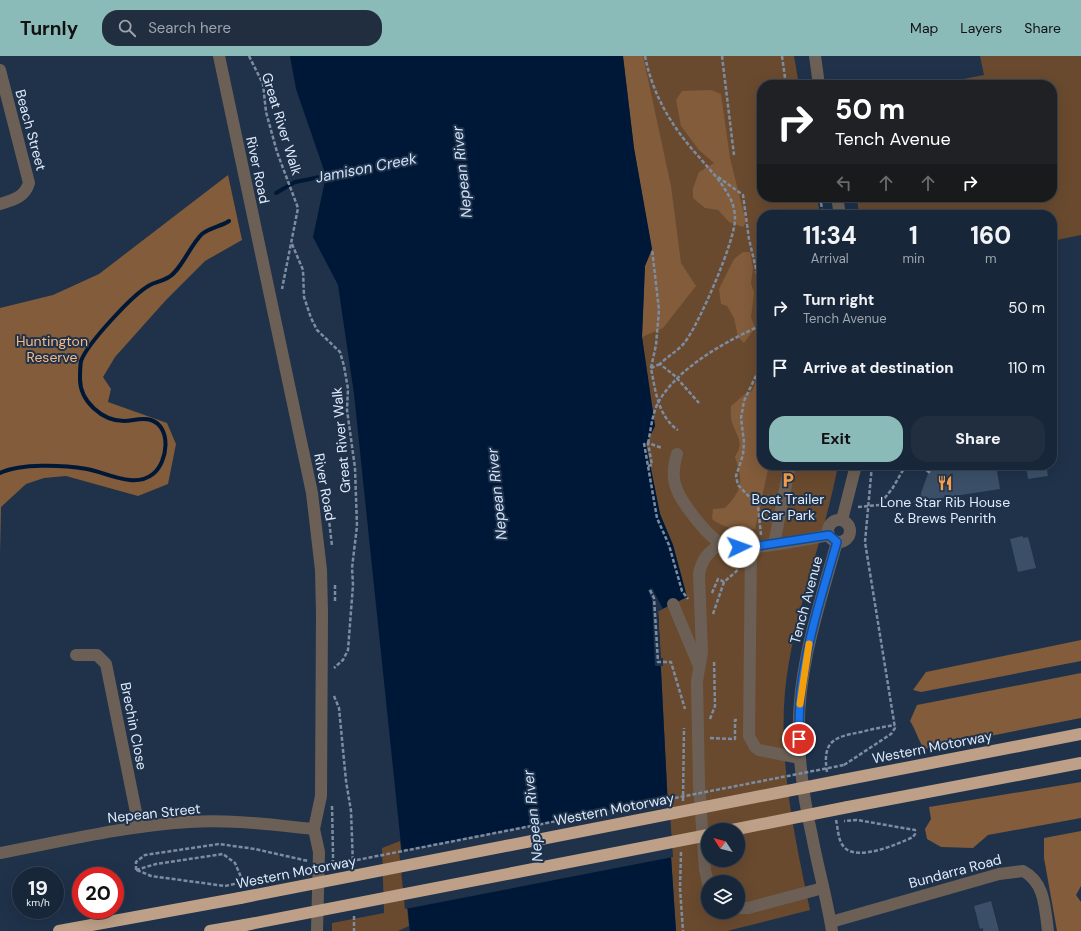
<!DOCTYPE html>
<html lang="en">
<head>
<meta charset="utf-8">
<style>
	:root { --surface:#172638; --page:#202e40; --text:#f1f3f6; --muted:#9ea5ae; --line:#364353; --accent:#8bbbb9 }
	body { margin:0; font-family:"DM Sans",sans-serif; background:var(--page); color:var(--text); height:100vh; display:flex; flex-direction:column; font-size:15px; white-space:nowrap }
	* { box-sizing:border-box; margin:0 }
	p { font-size:13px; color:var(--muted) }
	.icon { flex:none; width:22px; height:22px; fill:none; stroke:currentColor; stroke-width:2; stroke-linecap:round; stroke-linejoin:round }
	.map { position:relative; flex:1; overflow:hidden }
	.sheet { position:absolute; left:757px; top:154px; width:300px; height:260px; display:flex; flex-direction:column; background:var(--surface); border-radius:16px; box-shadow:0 4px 16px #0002,0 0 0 1px var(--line) }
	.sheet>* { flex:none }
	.top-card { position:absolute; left:757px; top:24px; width:300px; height:122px; border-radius:16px; box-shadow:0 4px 16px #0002,0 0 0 1px var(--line); background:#202124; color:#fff; overflow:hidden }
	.needle { width:26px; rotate:306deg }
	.buttons { position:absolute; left:701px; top:767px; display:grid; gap:8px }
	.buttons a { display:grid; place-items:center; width:44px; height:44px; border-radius:50%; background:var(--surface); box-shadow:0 4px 16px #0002,0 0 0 1px var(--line); font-size:20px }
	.speed { position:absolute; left:12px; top:811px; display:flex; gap:8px; font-size:20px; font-weight:700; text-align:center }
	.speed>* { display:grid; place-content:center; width:52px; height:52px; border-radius:50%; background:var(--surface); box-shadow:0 4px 16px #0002,0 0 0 1px var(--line); line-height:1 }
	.speed small { font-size:10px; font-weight:400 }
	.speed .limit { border:6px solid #d22; background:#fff; color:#111 }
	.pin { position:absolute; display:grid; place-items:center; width:34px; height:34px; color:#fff; margin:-17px; border:2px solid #fff; border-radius:50%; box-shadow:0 1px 4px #0007 }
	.me { position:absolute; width:44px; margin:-22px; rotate:87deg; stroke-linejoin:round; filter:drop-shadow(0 0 3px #0008) }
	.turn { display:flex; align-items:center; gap:14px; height:84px; padding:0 12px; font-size:18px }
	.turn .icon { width:52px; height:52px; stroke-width:2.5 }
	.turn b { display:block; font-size:28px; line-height:34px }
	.lanes { display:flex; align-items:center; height:38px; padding:0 12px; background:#0003; justify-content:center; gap:20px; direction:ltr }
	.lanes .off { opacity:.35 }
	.eta { display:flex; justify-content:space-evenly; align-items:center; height:68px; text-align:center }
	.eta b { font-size:24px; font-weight:800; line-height:28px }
	.action { display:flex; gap:8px; margin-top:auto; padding:8px 12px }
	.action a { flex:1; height:46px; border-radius:16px; background:var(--accent); color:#111; font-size:16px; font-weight:800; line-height:46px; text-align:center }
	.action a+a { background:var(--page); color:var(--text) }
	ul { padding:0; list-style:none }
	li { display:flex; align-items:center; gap:12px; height:60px; padding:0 12px }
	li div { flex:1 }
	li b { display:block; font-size:15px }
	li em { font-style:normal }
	header { display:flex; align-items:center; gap:24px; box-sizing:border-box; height:56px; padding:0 20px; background:var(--accent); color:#111 }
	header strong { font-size:19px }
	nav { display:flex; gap:22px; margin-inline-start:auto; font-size:14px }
	.search { width:280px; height:36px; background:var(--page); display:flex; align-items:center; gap:10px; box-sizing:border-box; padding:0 14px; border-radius:16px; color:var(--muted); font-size:15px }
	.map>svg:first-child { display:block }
</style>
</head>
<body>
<header>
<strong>Turnly</strong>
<div class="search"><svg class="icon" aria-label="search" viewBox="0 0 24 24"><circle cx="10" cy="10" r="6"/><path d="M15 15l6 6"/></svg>Search here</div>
<nav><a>Map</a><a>Layers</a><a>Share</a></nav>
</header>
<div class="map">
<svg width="1081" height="875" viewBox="0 0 1081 875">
	<rect width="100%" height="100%" fill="#1f324a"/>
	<g fill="#694a2f" fill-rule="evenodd">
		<path d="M623 0H794L799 29H762V141H817L820 159H762V409H838C826 475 800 539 789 606 774 688 793 773 810 854L727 875H676L669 771 658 555 687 541 673 489 660 458 646 388 655 370 642 281 645 210 652 193 634 92ZM708 774H738V804H708ZM708 826H738V856H708Z"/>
		<polygon points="980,0 1081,0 1081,179 1052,185 1052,159 859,159 857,141 1052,141 1052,29 932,29 984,19"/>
		<polygon points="400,785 409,870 398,875 332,875 332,867 384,857 382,792"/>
	</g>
	<g fill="#825c3b">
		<polygon points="623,0 643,0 671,130 681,207 696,230 663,272 642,281 645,210 652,193 634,92"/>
		<polygon points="711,34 721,38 730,102 746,166 743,171 729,166 718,154 705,152 693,142 693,132 699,116 714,107 699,94 681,70 676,44 682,35"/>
		<polygon points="228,119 242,184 205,205 166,244 115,301 103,321 111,333 108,346 167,367 176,388 168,428 138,440 66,420 44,422 26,428 1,451 0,499 0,252 53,239 99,218"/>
		<polygon points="743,196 750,196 753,212 751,227 754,237 751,261 755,272 744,287 738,281 734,262 727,250 721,248 719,233 734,203"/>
		<path d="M762 294V409H769L755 473C738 475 726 473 712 463L713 453 725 452C743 433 743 426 735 401 744 386 738 383 733 369 730 364 731 356 731 350L745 338 752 335 759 318 756 306Z"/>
		<polygon points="1081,584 1081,605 921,636 913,634 926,616"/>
		<path d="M1081 617V662L924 693C918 684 916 674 910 665L917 649Z"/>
		<polygon points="1081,726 1081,762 988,779 973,792 941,791 927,783 925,773 931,763 929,751"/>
		<polygon points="1081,775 1081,830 1076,839 1081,846 1081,875 1057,875 1044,802 1044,782"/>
	</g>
	<polygon fill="#001837" points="290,0 623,0 634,92 652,193 645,210 642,281 655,370 646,388 660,458 673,489 687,541 658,555 669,771 676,875 410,875 354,338 338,229 313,181 326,120 296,33"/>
	<g fill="#1f324a">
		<polygon points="652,532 663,553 658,555 661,602 663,602 663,610 655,610 652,544 648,534"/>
		<polygon points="669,742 673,801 405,853 399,795"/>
	</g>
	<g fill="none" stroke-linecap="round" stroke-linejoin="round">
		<g stroke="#001837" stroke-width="4">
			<polyline points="276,137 295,126 330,119"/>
			<path d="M0 417C21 407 63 409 87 413 108 417 134 433 153 418 168 406 172 371 151 364 141 361 133 365 124 365 102 365 80 345 80 323 80 318 80 310 81 305 87 288 133 238 150 229 156 226 163 225 169 221 181 214 191 188 202 178 209 172 222 170 229 165"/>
		</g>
	</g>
	<g fill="#3b5068">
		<polygon points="931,409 996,409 1000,433 922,445 924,442 919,443"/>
		<polygon points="1026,409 1046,409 1048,420 1028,423"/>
		<polygon points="1023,480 1023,482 1028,481 1036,512 1018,516 1010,483"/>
		<polygon points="991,845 999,875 983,875 983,872 980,873 974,850"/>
	</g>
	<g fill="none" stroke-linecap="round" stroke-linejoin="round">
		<g stroke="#7d8da1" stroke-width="2.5" stroke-dasharray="4 2" stroke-linecap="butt">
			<polyline points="249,0 263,28 266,56 277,96 298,152 282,233"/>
			<path d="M645 0C653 40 672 71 699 101 710 114 722 126 730 142 733 147 735 156 735 162 736 183 699 268 685 286 679 294 668 300 660 308L675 320 699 347"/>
			<polyline points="722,0 734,99"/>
			<polyline points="782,0 786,29"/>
			<polyline points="718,121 743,139 749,183 760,230 762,262"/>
			<polyline points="820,141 823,159"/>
			<polyline points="292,188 303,214 304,241 311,262 317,274 340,296 344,310 348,333 347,354 355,412 357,470 352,512 353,529 348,594 343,604 334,612"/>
			<path d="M660 308 651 312C655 333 658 361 678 374"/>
			<polyline points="651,312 656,289 659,254 652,193"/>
			<polyline points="644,387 657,462 669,489 682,535 688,543"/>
			<path d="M648 387C651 374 652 357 659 345 679 311 726 285 762 269"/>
			<polyline points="916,409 931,417"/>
			<polyline points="648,410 652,409 648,387 662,392"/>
			<polyline points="879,449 883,451 921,444"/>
			<polyline points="858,451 879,449 892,433 906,409"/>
			<polyline points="328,455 332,490"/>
			<polyline points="761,479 758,450 738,429 736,420 743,399 744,386 741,362 744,345 762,307"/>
			<polyline points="335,529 335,546"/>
			<polyline points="650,534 654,542 658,606 671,606 685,653"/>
			<polyline points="712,537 718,523 724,526 739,513"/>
			<polyline points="713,558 724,526"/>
			<polyline points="334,640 339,652 346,725 351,755 353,809"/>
			<polyline points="710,663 715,650 714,604"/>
			<polyline points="710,682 735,683 735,664 738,664"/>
			<polyline points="844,709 891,678 895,672 865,486 872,409"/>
			<path d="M827 716C822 685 834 681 861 676 872 673 883 671 895 669"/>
			<polyline points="683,745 684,672"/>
			<path d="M836 764C838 772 838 785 844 791 857 806 898 788 913 781L915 778V774L857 764 844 765"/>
			<polyline points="681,796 680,832 683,875"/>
			<polyline points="331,806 333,806 333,799 332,749"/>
			<polyline points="136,814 136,806 145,799 219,788 255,793 308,805"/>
			<polyline points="136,814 156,808 223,798 235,807 244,828"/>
			<polyline points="137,814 151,820 225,830 239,827"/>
			<polyline points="354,860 354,875"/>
		</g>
		<g stroke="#6c6056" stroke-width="12">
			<polyline points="219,0 312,437 321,514 322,557 321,740 314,773 319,796 317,875"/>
			<polyline points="815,0 819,29"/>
			<path d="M0 14 29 127C25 141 13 144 0 148"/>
			<polyline points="837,141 840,159"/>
			<path d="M677 398C670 421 674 434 689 454 697 465 709 480 720 487 738 499 807 483 829 479"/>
			<polyline points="842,464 856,409"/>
			<circle cx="839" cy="475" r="11"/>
			<polyline points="774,488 790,409"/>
			<polyline points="751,491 749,680 755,691 759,694 800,702"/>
			<polyline points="673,548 699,610"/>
			<polyline points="76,599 97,599 106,608 139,771"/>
			<path d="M0 797C63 785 125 770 189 766 230 763 273 769 314 773"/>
			<path d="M708 827 705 814 699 729 697 625 702 596 699 518C702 503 708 496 721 488"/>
			<polyline points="738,852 748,852 823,832"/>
			<path d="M831 866 999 818 1023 815C1045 826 1045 853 1048 875"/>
			<path d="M832 875C827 843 818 812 812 780 805 749 800 716 799 684 796 616 819 550 837 486"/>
		</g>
		<g stroke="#bda087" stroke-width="12">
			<polyline points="843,724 1081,678"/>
			<polyline points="848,751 1081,707"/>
			<polyline points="59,875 240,842"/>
			<polyline points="210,875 245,869"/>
		</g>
		<polyline stroke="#7d8da1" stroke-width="2.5" stroke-dasharray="4 2" stroke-linecap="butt" points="239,827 844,709"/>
		<g stroke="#bda087" stroke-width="12">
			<polyline points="732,774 848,751"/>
			<polyline points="240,842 843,724"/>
			<polyline points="245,869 708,779"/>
		</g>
	</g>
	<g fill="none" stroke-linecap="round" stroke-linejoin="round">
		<defs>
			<path id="route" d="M739 491H751L829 479 837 486C823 534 807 584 801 634 799 650 799 667 799 683"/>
		</defs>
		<use href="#route" stroke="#114b97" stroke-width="10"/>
		<use href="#route" stroke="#1a73e8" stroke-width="7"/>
		<polyline stroke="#f59e0b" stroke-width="7" points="800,648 809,588"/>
	</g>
	<defs>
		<symbol id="parking-bare" viewBox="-9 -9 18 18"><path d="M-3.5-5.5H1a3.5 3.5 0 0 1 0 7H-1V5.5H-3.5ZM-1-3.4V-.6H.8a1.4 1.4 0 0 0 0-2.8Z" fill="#f9a04c" stroke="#1f324a" stroke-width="2.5" paint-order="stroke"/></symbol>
		<symbol id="restaurant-bare" viewBox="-9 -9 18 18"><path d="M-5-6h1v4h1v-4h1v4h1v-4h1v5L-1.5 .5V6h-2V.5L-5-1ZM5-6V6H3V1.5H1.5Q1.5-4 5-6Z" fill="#f9a04c" stroke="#1f324a" stroke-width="2.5" paint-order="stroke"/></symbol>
	</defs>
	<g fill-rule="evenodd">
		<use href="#parking-bare" x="777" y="413" width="22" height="22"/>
		<use href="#restaurant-bare" x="934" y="416" width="22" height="22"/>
	</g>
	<g text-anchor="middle" stroke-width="4" stroke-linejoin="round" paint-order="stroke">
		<g font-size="14" fill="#dfebfb" stroke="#1f324a">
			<text transform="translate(282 68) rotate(73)" y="5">Great River Walk</text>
			<text transform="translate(31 74) rotate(75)" y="5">Beach Street</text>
			<text transform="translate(258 114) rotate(78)" y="5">River Road</text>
			<text transform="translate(341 384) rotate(-95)" y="5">Great River Walk</text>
			<text transform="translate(325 431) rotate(80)" y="5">River Road</text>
			<text transform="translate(806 544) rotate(-75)" y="5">Tench Avenue</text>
			<text transform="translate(134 670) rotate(79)" y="5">Brechin Close</text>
			<text transform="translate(932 691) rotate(-11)" y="5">Western Motorway</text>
			<text transform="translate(614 753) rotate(-11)" y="5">Western Motorway</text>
			<text transform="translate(154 757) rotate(-6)" y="5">Nepean Street</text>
			<text transform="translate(955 815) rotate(-15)" y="5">Bundarra Road</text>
			<text transform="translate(296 816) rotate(-11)" y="5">Western Motorway</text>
		</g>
		<g font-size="14" fill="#f8ba85" stroke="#1f324a">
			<text x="52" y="290">Huntington<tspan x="52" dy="16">Reserve</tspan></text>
		</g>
		<g font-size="14" fill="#dfebfb" stroke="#1f324a">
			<text x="788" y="448">Boat Trailer<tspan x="788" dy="16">Car Park</tspan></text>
			<text x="945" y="451">Lone Star Rib House<tspan x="945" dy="16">&amp; Brews Penrith</tspan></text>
		</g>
		<g font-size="15" font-style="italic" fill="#cee2fa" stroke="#1f324a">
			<text transform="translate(366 112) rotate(-11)" y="5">Jamison Creek</text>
			<text transform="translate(462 116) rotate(-96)" y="5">Nepean River</text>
			<text transform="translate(497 438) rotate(-96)" y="5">Nepean River</text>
			<text transform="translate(533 760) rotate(-96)" y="5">Nepean River</text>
		</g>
	</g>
</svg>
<div class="buttons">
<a><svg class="needle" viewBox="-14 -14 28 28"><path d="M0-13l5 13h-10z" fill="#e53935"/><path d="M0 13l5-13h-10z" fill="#9ea5ae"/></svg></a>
<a><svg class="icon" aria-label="layers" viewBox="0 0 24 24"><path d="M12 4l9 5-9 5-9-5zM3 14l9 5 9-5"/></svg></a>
</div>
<div class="speed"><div>19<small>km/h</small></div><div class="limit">20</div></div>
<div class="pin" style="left:799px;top:683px;background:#d93025"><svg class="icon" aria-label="arrive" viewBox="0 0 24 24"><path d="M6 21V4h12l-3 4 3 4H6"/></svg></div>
<svg class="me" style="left:739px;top:491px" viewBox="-20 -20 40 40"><circle r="19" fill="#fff"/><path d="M0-13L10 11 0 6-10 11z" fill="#1a73e8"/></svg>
<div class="top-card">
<div class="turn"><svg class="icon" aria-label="right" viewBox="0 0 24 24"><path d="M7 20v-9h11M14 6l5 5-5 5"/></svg><div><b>50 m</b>Tench Avenue</div></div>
<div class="lanes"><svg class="icon off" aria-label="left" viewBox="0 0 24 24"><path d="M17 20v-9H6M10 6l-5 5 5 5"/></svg><svg class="icon off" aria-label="ahead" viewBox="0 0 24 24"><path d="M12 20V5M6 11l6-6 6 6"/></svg><svg class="icon off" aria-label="ahead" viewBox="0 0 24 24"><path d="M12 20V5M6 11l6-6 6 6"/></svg><svg class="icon" aria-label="right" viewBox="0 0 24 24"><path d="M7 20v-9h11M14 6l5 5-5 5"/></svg></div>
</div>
<section class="sheet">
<div class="eta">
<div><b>11:34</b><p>Arrival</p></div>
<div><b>1</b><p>min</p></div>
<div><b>160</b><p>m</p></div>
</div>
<ul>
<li><svg class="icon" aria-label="right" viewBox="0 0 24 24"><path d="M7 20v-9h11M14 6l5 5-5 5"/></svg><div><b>Turn right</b><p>Tench Avenue</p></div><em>50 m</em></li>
<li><svg class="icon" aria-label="arrive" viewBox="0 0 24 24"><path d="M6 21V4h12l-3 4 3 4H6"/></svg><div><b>Arrive at destination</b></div><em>110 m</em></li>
</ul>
<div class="action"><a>Exit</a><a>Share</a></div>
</section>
</div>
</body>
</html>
